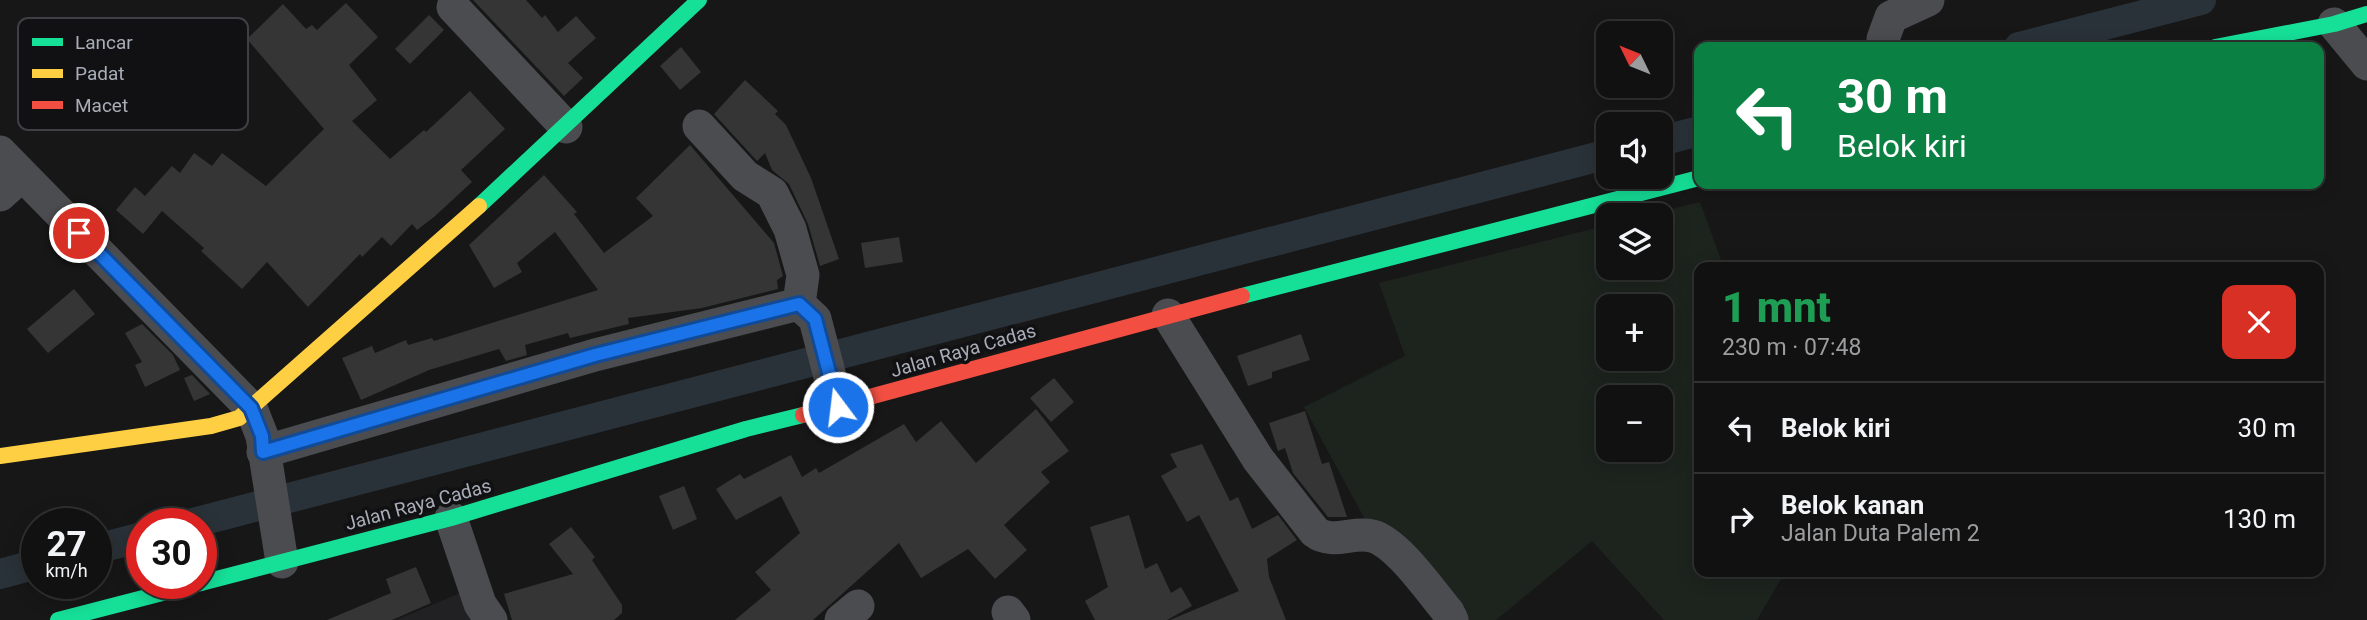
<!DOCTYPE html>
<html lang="id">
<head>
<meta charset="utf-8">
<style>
	:root { --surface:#111; --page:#1e1f1f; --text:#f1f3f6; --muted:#9c9d9f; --line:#303131 }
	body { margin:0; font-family:Roboto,sans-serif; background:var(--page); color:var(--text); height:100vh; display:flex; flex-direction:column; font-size:26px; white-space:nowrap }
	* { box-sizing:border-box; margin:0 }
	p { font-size:23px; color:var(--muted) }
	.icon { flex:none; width:38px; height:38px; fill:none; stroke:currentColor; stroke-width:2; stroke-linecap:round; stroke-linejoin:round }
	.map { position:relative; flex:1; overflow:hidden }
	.panel { position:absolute; left:1694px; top:262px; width:630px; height:315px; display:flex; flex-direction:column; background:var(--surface); border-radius:14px; box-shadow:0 4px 18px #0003,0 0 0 2px var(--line) }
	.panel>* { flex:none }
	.guide { position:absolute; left:1694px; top:42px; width:630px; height:147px; border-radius:14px; box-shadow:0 4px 18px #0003,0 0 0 2px var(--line); background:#0b8043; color:#fff; overflow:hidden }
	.needle { width:46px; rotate:313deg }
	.controls { position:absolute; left:1596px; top:21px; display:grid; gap:14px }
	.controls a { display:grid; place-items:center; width:77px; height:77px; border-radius:14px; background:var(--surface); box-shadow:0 4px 18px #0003,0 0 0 2px var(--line); font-size:35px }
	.speed { position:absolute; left:21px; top:508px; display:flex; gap:14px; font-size:35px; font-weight:700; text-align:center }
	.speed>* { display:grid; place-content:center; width:91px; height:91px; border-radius:50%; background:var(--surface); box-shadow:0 4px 18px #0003,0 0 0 2px var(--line); line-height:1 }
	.speed small { font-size:18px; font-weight:400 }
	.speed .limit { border:10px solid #d22; background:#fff; color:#111 }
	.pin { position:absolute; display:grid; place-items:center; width:60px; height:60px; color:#fff; margin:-30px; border:4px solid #fff; border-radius:50%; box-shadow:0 2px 7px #0007 }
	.me { position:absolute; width:77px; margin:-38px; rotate:345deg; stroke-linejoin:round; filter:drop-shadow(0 0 5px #0008) }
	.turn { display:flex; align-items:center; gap:24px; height:147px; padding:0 28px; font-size:32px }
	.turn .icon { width:91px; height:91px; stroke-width:2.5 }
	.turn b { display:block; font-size:49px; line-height:60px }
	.round { display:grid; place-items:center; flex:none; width:74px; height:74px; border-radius:14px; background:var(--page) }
	.summary { display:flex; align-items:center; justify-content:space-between; height:119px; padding:0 28px }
	h1 { font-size:42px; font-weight:800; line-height:52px; color:#1e9e55 }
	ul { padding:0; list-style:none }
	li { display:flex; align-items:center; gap:21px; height:91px; padding:0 28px; border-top:2px solid var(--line) }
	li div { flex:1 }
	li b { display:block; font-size:26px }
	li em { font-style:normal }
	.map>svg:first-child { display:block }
</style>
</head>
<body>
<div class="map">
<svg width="2367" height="620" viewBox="0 0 2367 620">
	<rect width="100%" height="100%" fill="#171717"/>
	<polygon fill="#212123" points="465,591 488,620 396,620"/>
	<path fill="#1d241e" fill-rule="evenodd" d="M1700 202 1724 268H1699V572H1781V579L1757 620H1664L1592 541 1496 620H1446L1380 547 1304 407 1405 356 1379 283 1608 225V268H1661V215H1647ZM1608 306H1661V359H1608ZM1608 397H1661V450H1608Z"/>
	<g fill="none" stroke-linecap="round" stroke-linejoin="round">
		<g stroke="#2a3239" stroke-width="30">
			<polyline points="2019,47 2201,0"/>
			<polyline points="1661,141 1699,131"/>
			<polyline points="193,523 1608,154"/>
			<polyline points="96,549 142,537"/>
			<polyline points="0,574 37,564"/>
		</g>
	</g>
	<g fill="#353536">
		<polygon points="473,0 526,0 542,18 545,15 558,32 576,16 596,38 568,63 583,78 564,96"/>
		<polygon points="346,3 378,37 349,65 377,100 352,121 390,159 424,130 426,132 470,91 505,129 461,170 472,182 434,217 417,230 412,224 391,246 382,237 362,257 360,254 308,307 267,262 242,289 201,251 204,248 162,211 143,234 116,210 135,187 145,196 172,166 180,173 194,153 212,166 222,153 266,186 324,129 247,39 283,4 306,29 312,25 317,30"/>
		<polygon points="429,15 444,30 410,64 395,49"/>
		<polygon points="681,47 701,72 680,90 660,66"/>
		<polygon points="745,80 778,111 775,114 786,125 811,178 839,259 820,266 808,224 789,184 772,170 765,153 757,161 714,114"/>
		<polygon points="690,145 774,243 783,276 777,280 778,289 702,308 628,318 629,324 570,338 568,333 525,345 527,355 506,361 499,349 429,370 361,400 342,358 372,346 375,353 406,340 408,345 432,338 434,341 598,290 555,232 517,263 522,272 494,288 469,245 544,175 577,212 574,214 604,253 653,216 636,198"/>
		<polygon points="899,237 903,262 865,268 861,243"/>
		<polygon points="74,289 95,314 48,353 27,329"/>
		<polygon points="142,324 173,355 180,370 145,387 135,365 142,362 125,333"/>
		<polygon points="1301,334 1310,360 1272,372 1272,378 1248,386 1237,356"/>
		<polygon points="192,375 210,394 194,401 184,378"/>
		<polygon points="1054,378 1074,402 1051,422 1030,398"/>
		<polygon points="1036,409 1069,451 1041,472 1050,482 1004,525 1027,550 995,579 968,549 921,578 899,543 813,620 735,620 771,590 755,572 800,533 781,496 736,520 716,489 740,474 744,479 791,455 802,477 816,468 819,473 904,424 916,442 941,421 976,463"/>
		<polygon points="1305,411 1322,464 1329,462 1347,517 1328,517 1293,473 1285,448 1278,451 1269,423"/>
		<polygon points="1202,444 1230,501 1238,497 1252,529 1278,515 1297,540 1267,559 1269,577 1286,620 1170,620 1239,591 1199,515 1187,522 1161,476 1177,467 1170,454"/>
		<polygon points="684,486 697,519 673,530 659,496"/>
		<polygon points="1129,515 1145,569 1157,563 1171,593 1181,587 1192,606 1167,620 1095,620 1085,601 1108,587 1090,527"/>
		<polygon points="571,527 595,557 592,560 622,605 622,613 614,620 512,620 504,594 573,574 549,544"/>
		<polygon points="416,567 431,603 392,620 327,620 391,593 386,579"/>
	</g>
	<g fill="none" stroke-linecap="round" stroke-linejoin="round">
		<g stroke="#4b4c50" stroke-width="33">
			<polyline points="453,7 566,127"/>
			<polyline points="2334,24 2367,64"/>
			<polyline points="1885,47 1883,39 1891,17 1928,0"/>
			<polyline points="699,126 745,176 772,193 790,229 803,275 799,304 815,319 838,407"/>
			<polyline points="0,152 251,408 262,436 282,562"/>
			<polyline points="0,195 22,175"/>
			<path d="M1168 315 1258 459 1315 532C1332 545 1353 531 1372 536 1397 542 1431 592 1448 612L1452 620"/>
			<polyline points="263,452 595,355 799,304"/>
			<polyline points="451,518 480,604 491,620"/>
			<polyline points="1008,612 1014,620"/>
			<polyline points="841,620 858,606"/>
		</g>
		<g stroke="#16e098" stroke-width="16">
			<polyline points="2215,47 2334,24 2367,14"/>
			<polyline points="479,206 699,0"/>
			<polyline points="1242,296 1699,178"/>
			<polyline points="201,583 451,518 746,429 803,415"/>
			<polyline points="58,620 201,583"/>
		</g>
		<polyline stroke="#ffcf43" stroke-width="16" points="0,456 211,426 239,418 479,206"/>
		<polyline stroke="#f24e42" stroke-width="16" points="803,415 1242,296"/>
	</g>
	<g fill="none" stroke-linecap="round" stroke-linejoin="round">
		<defs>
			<polyline id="route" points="79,233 251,408 262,436 263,452 595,355 799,304 815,319 838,407"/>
		</defs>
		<use href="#route" stroke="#114b97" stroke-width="18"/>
		<use href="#route" stroke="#1a73e8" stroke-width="12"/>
	</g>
	<g text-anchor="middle" stroke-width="7" stroke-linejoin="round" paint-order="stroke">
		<g font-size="19" fill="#a8adb8" stroke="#111113">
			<text transform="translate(963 350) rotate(-16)" y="7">Jalan Raya Cadas</text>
			<text transform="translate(418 504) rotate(-15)" y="7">Jalan Raya Cadas</text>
		</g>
	</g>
	<rect x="18" y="18" width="230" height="112" rx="10" fill="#111113" stroke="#3e4045" stroke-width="2"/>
	<rect x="32" y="38" width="31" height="8" fill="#16e098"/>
	<rect x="32" y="69" width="31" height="9" fill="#ffcf43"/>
	<rect x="32" y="101" width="31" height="8" fill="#f24e42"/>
	<g font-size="19" fill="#a8adb8">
		<text x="75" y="49">Lancar</text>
		<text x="75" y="80">Padat</text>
		<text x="75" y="112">Macet</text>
	</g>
</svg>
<div class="controls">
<a><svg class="needle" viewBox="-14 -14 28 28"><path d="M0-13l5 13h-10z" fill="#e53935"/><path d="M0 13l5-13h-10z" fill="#9c9d9f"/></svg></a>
<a><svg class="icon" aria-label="sound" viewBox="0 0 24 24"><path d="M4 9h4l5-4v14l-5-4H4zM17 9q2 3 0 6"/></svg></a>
<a><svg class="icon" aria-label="layers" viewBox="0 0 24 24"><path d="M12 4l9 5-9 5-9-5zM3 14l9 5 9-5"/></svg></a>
<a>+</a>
<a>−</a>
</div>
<div class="speed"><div>27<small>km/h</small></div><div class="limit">30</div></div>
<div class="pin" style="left:79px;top:233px;background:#d93025"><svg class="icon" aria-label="arrive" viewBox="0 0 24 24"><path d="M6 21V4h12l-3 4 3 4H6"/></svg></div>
<svg class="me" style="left:838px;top:407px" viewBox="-20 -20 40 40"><circle r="17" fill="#1a73e8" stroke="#fff" stroke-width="3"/><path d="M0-11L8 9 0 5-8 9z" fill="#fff"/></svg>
<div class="guide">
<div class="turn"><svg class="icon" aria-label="left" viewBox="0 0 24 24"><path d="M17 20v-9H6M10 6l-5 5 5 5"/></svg><div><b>30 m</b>Belok kiri</div></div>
</div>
<section class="panel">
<div class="summary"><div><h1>1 mnt</h1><p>230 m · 07:48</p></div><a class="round" style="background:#d93025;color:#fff"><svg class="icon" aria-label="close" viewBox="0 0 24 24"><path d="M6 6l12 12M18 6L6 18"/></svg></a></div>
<ul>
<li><svg class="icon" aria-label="left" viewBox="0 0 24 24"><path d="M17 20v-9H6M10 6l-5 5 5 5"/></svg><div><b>Belok kiri</b></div><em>30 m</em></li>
<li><svg class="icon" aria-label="right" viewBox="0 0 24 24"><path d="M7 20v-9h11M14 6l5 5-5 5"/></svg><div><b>Belok kanan</b><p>Jalan Duta Palem 2</p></div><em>130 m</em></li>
</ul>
</section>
</div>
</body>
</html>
